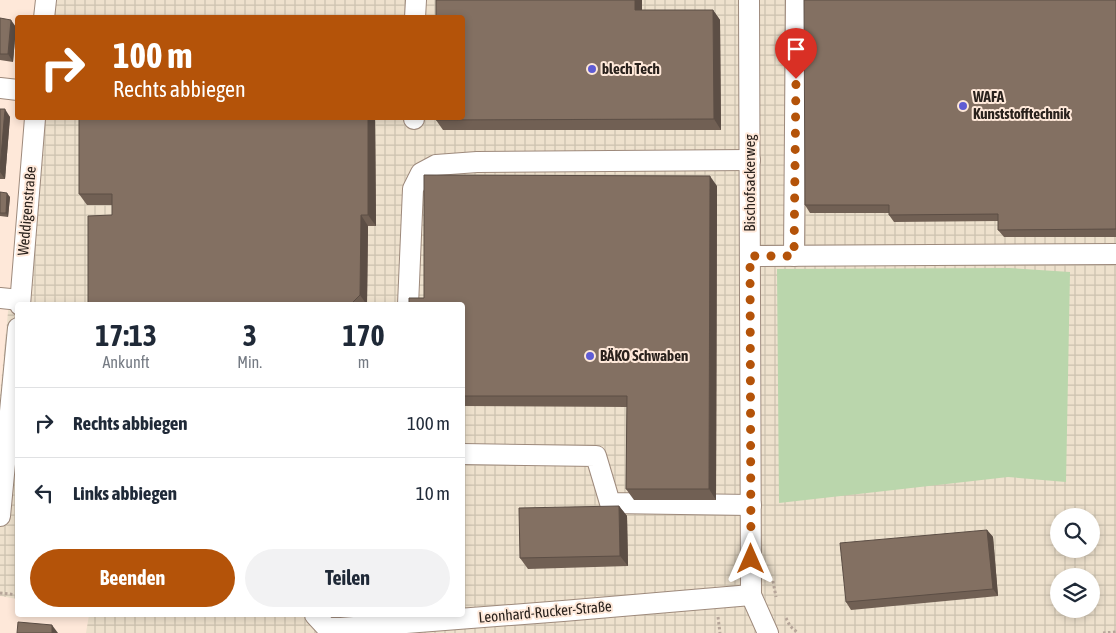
<!DOCTYPE html>
<html lang="de">
<head>
<meta charset="utf-8">
<style>
	:root { --surface:#fff; --page:#f2f2f3; --text:#1f2937; --muted:#747a83; --line:#e0e1e3; --accent:#b45309 }
	body { margin:0; font-family:"Asap Condensed",sans-serif; background:var(--page); color:var(--text); height:100vh; display:flex; flex-direction:column; font-size:19px; white-space:nowrap }
	* { box-sizing:border-box; margin:0 }
	p { font-size:16px; color:var(--muted) }
	.icon { flex:none; width:28px; height:28px; fill:none; stroke:currentColor; stroke-width:2; stroke-linecap:round; stroke-linejoin:round }
	.map { position:relative; flex:1; overflow:hidden }
	.panel { position:absolute; left:15px; top:302px; width:450px; height:315px; display:flex; flex-direction:column; background:var(--surface); border-radius:5px; box-shadow:0 2px 8px #0003 }
	.panel>* { flex:none }
	.top-card { position:absolute; left:15px; top:15px; width:450px; height:105px; border-radius:5px; box-shadow:0 2px 8px #0003; background:#b45309; color:#fff; overflow:hidden }
	.buttons { position:absolute; left:1050px; top:508px; display:grid; gap:10px }
	.buttons a { display:grid; place-items:center; width:50px; height:50px; border-radius:50%; background:var(--surface); box-shadow:0 2px 8px #0003; font-size:25px }
	.pin { position:absolute; display:grid; place-items:center; width:42px; height:42px; color:#fff; margin:-51px -21px; border-radius:50% 50% 50% 0; rotate:-45deg; box-shadow:0 0 5px #0007 }
	.pin .icon { rotate:45deg }
	.me { position:absolute; width:55px; margin:-28px; rotate:0deg; stroke-linejoin:round; filter:drop-shadow(0 0 4px #0008) }
	.turn { display:flex; align-items:center; gap:18px; height:105px; padding:0 15px; font-size:22px }
	.turn .icon { width:65px; height:65px; stroke-width:2.5 }
	.turn b { display:block; font-size:35px; line-height:42px }
	.eta { display:flex; justify-content:space-evenly; align-items:center; height:85px; text-align:center }
	.eta b { font-size:30px; font-weight:700; line-height:35px }
	.primary-button { display:flex; gap:10px; margin-top:auto; padding:10px 15px }
	.primary-button a { flex:1; height:58px; border-radius:30px; background:var(--accent); color:#fff; font-size:20px; font-weight:700; line-height:58px; text-align:center }
	.primary-button a+a { background:var(--page); color:var(--text) }
	ul { padding:0; list-style:none }
	li { display:flex; align-items:center; gap:15px; height:70px; padding:0 15px; border-top:1px solid var(--line) }
	li div { flex:1 }
	li b { display:block; font-size:19px }
	li em { font-style:normal }
	.map>svg:first-child { display:block }
</style>
</head>
<body>
<div class="map">
<svg width="1116" height="633" viewBox="0 0 1116 633">
	<defs>
		<pattern id="industrial-grid" width="8" height="8" patternUnits="userSpaceOnUse" patternTransform="scale(1.25)"><rect width="8" height="8" fill="#eee1cd"/><path d="M0 4h8M4 0v8" fill="none" stroke="#ccc1af"/></pattern>
	</defs>
	<rect width="100%" height="100%" fill="#fee8d9"/>
	<path fill="url(#industrial-grid)" fill-rule="evenodd" d="M46 0H1116V633H86L89 615H462V305H18L17 599 0 596V394L8 312 34 118H462V18L45 17ZM1059 516H1091V549H1059ZM1059 576H1091V609H1059Z"/>
	<polygon fill="#bad6ac" points="1009,268 1070,272 1066,482 1008,477 779,503 777,269"/>
	<g fill="none" stroke-linecap="round" stroke-linejoin="round">
		<defs>
			<g id="minor">
				<polyline points="749,0 751,595 768,633"/>
				<polyline points="44,18 46,0"/>
				<polyline points="415,18 416,0"/>
				<polyline points="0,88 18,90"/>
				<polyline points="414,119 414,118"/>
				<polyline points="750,256 1116,254"/>
				<polyline points="794,256 796,0"/>
				<polyline points="0,298 20,300"/>
				<polyline points="20,305 35,118"/>
				<polyline points="408,305 413,189 421,173 436,165 477,162 750,160"/>
				<polyline points="462,454 596,456 610,503 751,505"/>
				<polyline points="0,516 18,328"/>
				<polyline points="315,615 327,628 341,628 563,611 751,595"/>
			</g>
		</defs>
		<use href="#minor" stroke="#9e8a7c" stroke-width="22"/>
		<g stroke="#b6a599" stroke-width="3" stroke-dasharray="2.5 2.5" stroke-linecap="butt">
			<polyline points="773,581 776,597"/>
			<polyline points="0,593 18,595"/>
			<polyline points="718,617 720,633"/>
			<polyline points="786,618 790,626 798,633"/>
			<polyline points="1103,633 1116,632"/>
		</g>
		<use href="#minor" stroke="#fff" stroke-width="20"/>
	</g>
	<g fill="#716054">
		<polygon points="436,0 642,0 642,10 713,10 720,20 721,130 443,130 436,120"/>
		<polygon points="1116,0 1116,237 1004,237 998,230 998,221 894,222 889,215 889,213 810,213 805,205"/>
		<polygon points="0,18 16,27 13,62 0,60"/>
		<polygon points="0,109 10,117 5,179 0,179"/>
		<polygon points="375,118 376,226 368,226 367,305 88,305 112,215 112,205 87,205 79,194"/>
		<polygon points="717,186 716,500 634,500 626,489 627,407 462,406 462,305 424,298"/>
		<polygon points="0,192 10,197 8,217 0,216"/>
		<polygon points="619,506 627,516 628,566 528,569 520,558"/>
		<polygon points="987,530 993,537 998,596 851,610 846,602"/>
	</g>
	<g fill="#5c4e45">
		<polygon points="635,0 642,0 642,21 635,10"/>
		<polygon points="713,10 720,20 721,130 714,119"/>
		<polygon points="11,20 16,27 13,62 8,54"/>
		<polygon points="5,109 10,117 5,179 0,172"/>
		<polygon points="368,118 375,118 376,226 368,215"/>
		<polygon points="710,176 717,186 716,500 709,489"/>
		<polygon points="7,193 10,197 8,217 6,213"/>
		<polygon points="361,215 368,226 367,305 360,295"/>
		<polygon points="619,506 627,516 628,566 620,556"/>
		<polygon points="987,530 993,537 998,596 993,589"/>
		<polygon points="52,625 58,633 52,633"/>
	</g>
	<g fill="#837062" stroke="#5c4e45">
		<polygon points="436,0 635,0 635,10 713,10 714,119 436,120 436,118 462,118 462,18 436,18"/>
		<polygon points="804,0 1116,0 1116,229 998,230 998,214 889,215 889,205 805,205"/>
		<polygon points="0,18 11,20 8,54 0,54"/>
		<polygon points="0,109 5,109 0,169"/>
		<polygon points="79,118 368,118 368,215 361,215 360,295 350,305 88,305 88,216 112,215 112,194 79,194"/>
		<polygon points="424,175 710,176 709,489 626,489 627,396 462,396 462,305 409,305 409,298 424,298"/>
		<polygon points="0,192 7,193 6,213 0,213"/>
		<polygon points="619,506 620,556 520,558 519,508"/>
		<polygon points="987,530 993,589 846,602 840,543"/>
		<polygon points="18,622 52,625 52,633 17,633"/>
	</g>
	<g fill="none" stroke-linecap="round" stroke-linejoin="round">
		<polyline stroke="#b45309" stroke-width="9" stroke-dasharray="0 16.2" points="751,559 750,256 794,256 796,79"/>
	</g>
	<g fill="#5f5cd4" stroke="#fee8d9" stroke-width="2">
		<circle cx="592" cy="69" r="5"/>
		<circle cx="963" cy="106" r="5"/>
		<circle cx="590" cy="356" r="5"/>
	</g>
	<g text-anchor="middle" stroke-width="4" stroke-linejoin="round" paint-order="stroke">
		<g font-size="15" font-weight="bold" fill="#29211c" stroke="#fee8d9" text-anchor="start">
			<text x="602" y="74">blech Tech</text>
			<text x="973" y="102">WAFA<tspan x="973" dy="17">Kunststofftechnik</tspan></text>
			<text x="600" y="361">BÄKO Schwaben</text>
		</g>
		<g font-size="15" fill="#29211c" stroke="#fee8d9">
			<text transform="translate(750 183) rotate(-90)" y="5">Bischofsackerweg</text>
			<text transform="translate(27 211) rotate(-85)" y="5">Weddigenstraße</text>
			<text transform="translate(545 612) rotate(-5)" y="5">Leonhard-Rucker-Straße</text>
		</g>
	</g>
</svg>
<div class="buttons">
<a><svg class="icon" aria-label="search" viewBox="0 0 24 24"><circle cx="10" cy="10" r="6"/><path d="M15 15l6 6"/></svg></a>
<a><svg class="icon" aria-label="layers" viewBox="0 0 24 24"><path d="M12 4l9 5-9 5-9-5zM3 14l9 5 9-5"/></svg></a>
</div>
<div class="pin" style="left:796px;top:79px;background:#d93025"><svg class="icon" aria-label="arrive" viewBox="0 0 24 24"><path d="M6 21V4h12l-3 4 3 4H6"/></svg></div>
<svg class="me" style="left:751px;top:559px" viewBox="-20 -20 40 40"><path d="M0-17L14 15 0 8-14 15z" fill="#b45309" stroke="#fff" stroke-width="4"/></svg>
<div class="top-card">
<div class="turn"><svg class="icon" aria-label="right" viewBox="0 0 24 24"><path d="M7 20v-9h11M14 6l5 5-5 5"/></svg><div><b>100 m</b>Rechts abbiegen</div></div>
</div>
<section class="panel">
<div class="eta">
<div><b>17:13</b><p>Ankunft</p></div>
<div><b>3</b><p>Min.</p></div>
<div><b>170</b><p>m</p></div>
</div>
<ul>
<li><svg class="icon" aria-label="right" viewBox="0 0 24 24"><path d="M7 20v-9h11M14 6l5 5-5 5"/></svg><div><b>Rechts abbiegen</b></div><em>100 m</em></li>
<li><svg class="icon" aria-label="left" viewBox="0 0 24 24"><path d="M17 20v-9H6M10 6l-5 5 5 5"/></svg><div><b>Links abbiegen</b></div><em>10 m</em></li>
</ul>
<div class="primary-button"><a>Beenden</a><a>Teilen</a></div>
</section>
</div>
</body>
</html>
